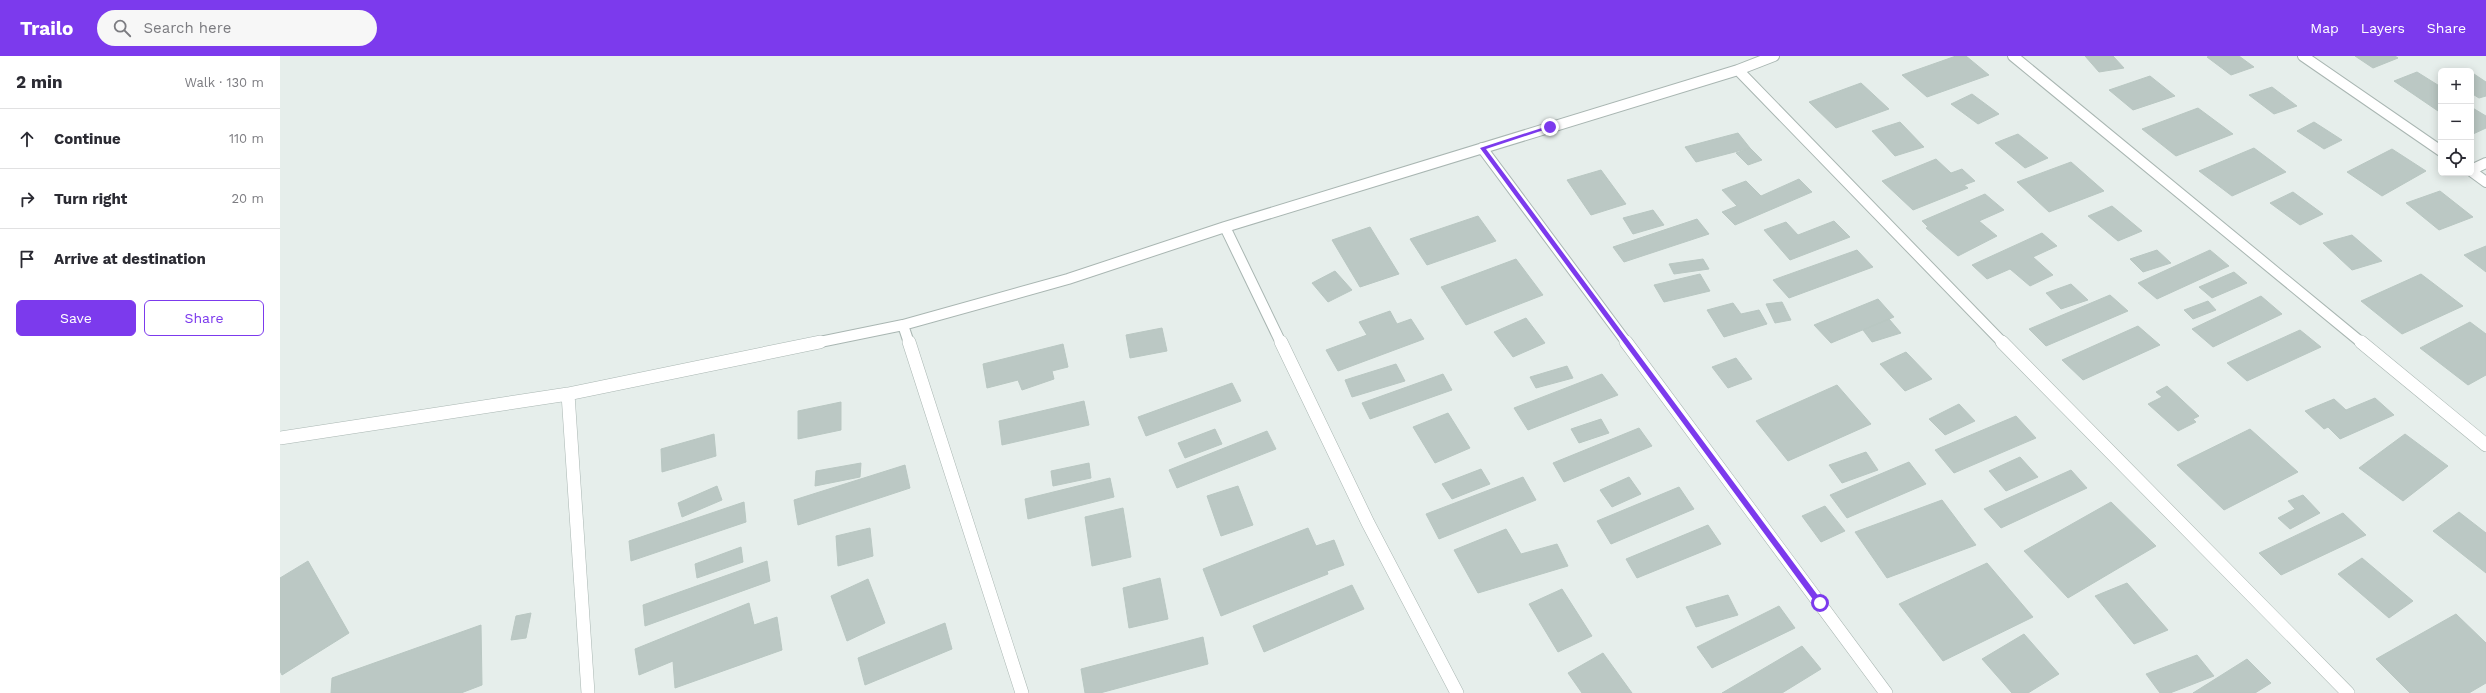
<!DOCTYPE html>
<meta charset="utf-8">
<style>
:root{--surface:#fff;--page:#f7f7f7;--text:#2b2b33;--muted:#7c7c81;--line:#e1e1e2;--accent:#7c3aed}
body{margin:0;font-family:"Work Sans",sans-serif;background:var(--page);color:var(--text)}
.controls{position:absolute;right:12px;top:12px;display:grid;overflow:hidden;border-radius:6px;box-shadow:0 2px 10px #0003}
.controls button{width:36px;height:36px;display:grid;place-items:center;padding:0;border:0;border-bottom:1px solid var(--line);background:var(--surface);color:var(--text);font:20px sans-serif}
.stop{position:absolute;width:12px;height:12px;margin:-9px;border:3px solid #7c3aed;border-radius:50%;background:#fff}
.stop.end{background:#7c3aed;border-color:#fff;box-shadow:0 1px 4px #0008}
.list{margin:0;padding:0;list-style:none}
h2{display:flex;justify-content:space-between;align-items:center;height:52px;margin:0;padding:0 16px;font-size:17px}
h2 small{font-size:13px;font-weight:400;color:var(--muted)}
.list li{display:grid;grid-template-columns:26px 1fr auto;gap:12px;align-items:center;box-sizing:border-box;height:60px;padding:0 16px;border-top:1px solid var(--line)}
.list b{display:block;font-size:15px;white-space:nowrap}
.list em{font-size:13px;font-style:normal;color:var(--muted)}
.actions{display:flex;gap:8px;padding:12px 16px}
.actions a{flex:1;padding:9px 0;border:1px solid var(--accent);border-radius:6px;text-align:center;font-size:14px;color:var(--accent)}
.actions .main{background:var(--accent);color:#fff}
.icon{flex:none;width:22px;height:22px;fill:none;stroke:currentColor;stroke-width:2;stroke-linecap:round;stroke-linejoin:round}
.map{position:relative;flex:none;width:2206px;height:637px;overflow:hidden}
header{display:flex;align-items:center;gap:24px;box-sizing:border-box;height:56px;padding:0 20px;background:var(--accent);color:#fff}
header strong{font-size:19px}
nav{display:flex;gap:22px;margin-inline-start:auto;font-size:14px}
.search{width:280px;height:36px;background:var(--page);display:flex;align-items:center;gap:10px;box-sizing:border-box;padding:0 14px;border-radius:22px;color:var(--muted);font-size:15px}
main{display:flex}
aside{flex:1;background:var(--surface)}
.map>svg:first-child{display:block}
.building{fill:#bbc8c4;stroke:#b9c7c2}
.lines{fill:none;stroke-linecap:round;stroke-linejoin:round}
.street-far1-casing{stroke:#a9b6b2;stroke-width:12}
.street-casing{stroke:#a9b6b2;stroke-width:14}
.street-far1{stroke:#fff;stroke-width:10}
.street{stroke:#fff;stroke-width:13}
.route{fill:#7c3aed}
</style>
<header>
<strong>Trailo</strong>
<div class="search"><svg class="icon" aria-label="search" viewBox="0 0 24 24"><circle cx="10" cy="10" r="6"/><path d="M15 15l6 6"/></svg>Search here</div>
<nav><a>Map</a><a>Layers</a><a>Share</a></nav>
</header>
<main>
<aside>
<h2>2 min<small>Walk · 130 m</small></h2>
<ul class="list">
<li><svg class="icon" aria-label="ahead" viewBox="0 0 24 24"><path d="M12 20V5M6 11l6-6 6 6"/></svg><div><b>Continue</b></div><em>110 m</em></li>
<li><svg class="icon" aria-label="right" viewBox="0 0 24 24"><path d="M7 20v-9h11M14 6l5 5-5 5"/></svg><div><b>Turn right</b></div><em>20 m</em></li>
<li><svg class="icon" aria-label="arrive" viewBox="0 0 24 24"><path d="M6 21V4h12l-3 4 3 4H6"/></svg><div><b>Arrive at destination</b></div></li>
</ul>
<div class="actions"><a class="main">Save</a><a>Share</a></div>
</aside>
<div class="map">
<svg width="2206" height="637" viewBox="0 0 2206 637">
<rect width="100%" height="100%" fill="#e6eeeb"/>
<path class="building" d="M 1676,0 L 1686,0 L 1709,19 L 1647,41 L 1622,19 Z
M 1805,0 L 1833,0 L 1844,12 L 1819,16 Z
M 1930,0 L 1959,0 L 1974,11 L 1951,19 L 1927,1 Z
M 2075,0 L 2115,0 L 2118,2 L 2093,12 Z
M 2137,16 L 2161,31 L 2161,57 L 2114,25 Z
M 2194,18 L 2206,26 L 2206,40 L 2199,42 L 2191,37 L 2191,19 Z
M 1870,20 L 1895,40 L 1853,54 L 1829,34 Z
M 1581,27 L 1609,53 L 1556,72 L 1529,46 Z
M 1992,31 L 2017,50 L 1994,58 L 1969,39 Z
M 1692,38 L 1719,58 L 1698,68 L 1671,48 Z
M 2191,51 L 2206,60 L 2206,72 L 2193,78 L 2191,77 Z
M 1918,52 L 1953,78 L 1896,100 L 1862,73 Z
M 1620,66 L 1644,91 L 1615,100 L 1592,75 Z
M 2034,66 L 2062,84 L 2044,93 L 2017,75 Z
M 1458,77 L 1470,92 L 1416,106 L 1405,91 Z
M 1738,78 L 1768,102 L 1745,112 L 1715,87 Z
M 1470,92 L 1482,104 L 1468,109 L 1456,97 Z
M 1974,92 L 2006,116 L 1952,140 L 1919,115 Z
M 2112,93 L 2146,115 L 2102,140 L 2067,116 Z
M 1656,103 L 1671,117 L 1682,113 L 1695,125 L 1684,129 L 1688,132 L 1633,154 L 1602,125 Z
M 1791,106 L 1824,135 L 1769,156 L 1737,126 Z
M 1321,114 L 1346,148 L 1311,159 L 1287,124 Z
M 1519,123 L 1532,136 L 1455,169 L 1442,156 L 1457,150 L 1442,134 L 1466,125 L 1481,140 Z
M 2160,135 L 2193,161 L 2159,174 L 2126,147 Z
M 2013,136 L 2043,158 L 2020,169 L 1990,147 Z
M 1705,138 L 1724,154 L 1699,165 L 1717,180 L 1678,200 L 1646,172 L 1648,171 L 1642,165 Z
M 1832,150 L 1862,175 L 1838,185 L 1808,160 Z
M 1373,154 L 1384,169 L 1353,178 L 1343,162 Z
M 1198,160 L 1216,185 L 1147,209 L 1130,183 Z
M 1417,163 L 1429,178 L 1344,206 L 1333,191 Z
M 1554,165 L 1570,181 L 1510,204 L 1484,174 L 1506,166 L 1518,179 Z
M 1090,171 L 1119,218 L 1080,231 L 1052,184 Z
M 1762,177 L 1777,190 L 1753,201 L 1773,219 L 1750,230 L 1730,213 L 1707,223 L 1692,209 Z
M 2072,179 L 2102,205 L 2072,214 L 2043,187 Z
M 2206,190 L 2206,216 L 2184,199 Z
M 1577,194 L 1593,211 L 1509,242 L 1493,224 Z
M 1877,194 L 1891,207 L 1863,216 L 1850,203 Z
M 1930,194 L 1949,210 L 1877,243 L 1858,227 Z
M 1236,203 L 1263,239 L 1186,269 L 1161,231 Z
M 1423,203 L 1429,213 L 1394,218 L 1389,208 Z
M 1055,215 L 1072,234 L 1048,246 L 1032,227 Z
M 1954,216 L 1967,227 L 1932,242 L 1919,231 Z
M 1420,218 L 1430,235 L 1384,246 L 1374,229 Z
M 2141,218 L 2183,250 L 2122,278 L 2081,245 Z
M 1791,228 L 1808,244 L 1781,253 L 1766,237 Z
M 1830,239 L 1848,255 L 1766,290 L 1749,273 Z
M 1981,240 L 2002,258 L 1933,291 L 1912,273 Z
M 1598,243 L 1614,261 L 1551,287 L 1534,269 Z
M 1928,245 L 1936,254 L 1913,263 L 1904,254 Z
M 1502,246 L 1511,264 L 1495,267 L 1486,248 Z
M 1453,247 L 1461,258 L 1479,254 L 1487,268 L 1444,281 L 1427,254 Z
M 1110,255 L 1117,268 L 1131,263 L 1144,283 L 1058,315 L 1046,294 L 1087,279 L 1079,266 Z
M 1246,262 L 1265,287 L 1233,301 L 1214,276 Z
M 1609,263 L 1621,277 L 1592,286 L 1583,274 Z
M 2190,266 L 2206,278 L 2206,319 L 2188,329 L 2140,292 Z
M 1858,270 L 1880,289 L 1803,324 L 1782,304 Z
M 882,272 L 887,295 L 850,302 L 846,279 Z
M 2020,274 L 2041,291 L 1967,325 L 1947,307 Z
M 783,288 L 788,311 L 772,315 L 774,323 L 742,334 L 738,324 L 707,332 L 703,308 Z
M 1626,296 L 1652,323 L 1625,335 L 1600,308 Z
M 1456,302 L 1472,323 L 1448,332 L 1432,311 Z
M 1116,308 L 1125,325 L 1072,341 L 1065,324 Z
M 1287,310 L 1293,322 L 1256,332 L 1250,321 Z
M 1163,318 L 1172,334 L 1090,363 L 1082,347 Z
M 1322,318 L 1338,339 L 1248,374 L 1234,352 Z
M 952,327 L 961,345 L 866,380 L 858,361 Z
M 1557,329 L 1591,368 L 1508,405 L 1476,365 Z
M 1887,330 L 1919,360 L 1913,363 L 1916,366 L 1898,375 L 1868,348 L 1882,341 L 1876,336 Z
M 2095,342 L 2114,359 L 2060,383 L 2048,371 L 2044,373 L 2025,355 L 2054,343 L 2066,354 Z
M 804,345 L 809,369 L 722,389 L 719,365 Z
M 561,346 L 561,374 L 518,383 L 518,355 Z
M 1679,348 L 1695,365 L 1665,379 L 1649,363 Z
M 1168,357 L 1190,392 L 1155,407 L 1133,371 Z
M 1736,360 L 1756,382 L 1674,417 L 1655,394 Z
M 1321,363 L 1329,377 L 1299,387 L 1291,373 Z
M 1359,372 L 1372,390 L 1284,426 L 1273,407 Z
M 935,373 L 942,388 L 905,402 L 898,387 Z
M 1970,373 L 2018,416 L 1944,454 L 1897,409 Z
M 987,375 L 996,393 L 897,432 L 889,414 Z
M 434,378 L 436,400 L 382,416 L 381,393 Z
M 2125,378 L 2168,410 L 2123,445 L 2079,412 Z
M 1586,396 L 1598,414 L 1562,427 L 1549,409 Z
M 1740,401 L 1758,421 L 1726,435 L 1709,415 Z
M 1629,406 L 1646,428 L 1567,462 L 1550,439 Z
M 581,407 L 580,421 L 535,430 L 536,415 Z
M 809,407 L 811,422 L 773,430 L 771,415 Z
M 625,409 L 630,432 L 518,469 L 514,444 Z
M 1201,413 L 1210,428 L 1172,443 L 1162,428 Z
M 1791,414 L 1807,432 L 1721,472 L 1704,453 Z
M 1243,421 L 1256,444 L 1159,483 L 1146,458 Z
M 1349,421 L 1361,438 L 1332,451 L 1320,434 Z
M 830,422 L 834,441 L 748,463 L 745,443 Z
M 437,430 L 442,444 L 402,461 L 398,447 Z
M 958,430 L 973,469 L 941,480 L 927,440 Z
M 1399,431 L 1414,453 L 1331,488 L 1317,465 Z
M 2023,439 L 2040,457 L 2010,473 L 1998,462 L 2015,453 L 2008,445 Z
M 1662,444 L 1696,489 L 1607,522 L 1575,476 Z
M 464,446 L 466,466 L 351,505 L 349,485 Z
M 1831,446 L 1876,490 L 1788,542 L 1744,495 Z
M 1545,450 L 1565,475 L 1541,486 L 1522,460 Z
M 843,452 L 851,501 L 812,510 L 805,461 Z
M 2179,456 L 2206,477 L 2206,517 L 2153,475 Z
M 2063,457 L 2086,479 L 2001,519 L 1979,497 Z
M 1428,469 L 1441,488 L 1357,522 L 1346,503 Z
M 590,472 L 593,500 L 558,510 L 556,480 Z
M 1028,472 L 1036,490 L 1054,484 L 1064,509 L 1047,515 L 1048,518 L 941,560 L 923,513 Z
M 1226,473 L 1241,498 L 1277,488 L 1288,510 L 1198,537 L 1174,494 Z
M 461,491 L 463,506 L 417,522 L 415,508 Z
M 2082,502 L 2133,545 L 2109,562 L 2058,518 Z
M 28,505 L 69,577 L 2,619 L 0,615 L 0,522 Z
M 487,505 L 490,525 L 365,570 L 363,549 Z
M 1707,507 L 1753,561 L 1663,605 L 1619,548 Z
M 880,522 L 888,563 L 849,572 L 843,532 Z
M 588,523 L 605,567 L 567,585 L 551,540 Z
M 1847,527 L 1888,574 L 1854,588 L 1815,540 Z
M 1072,529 L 1084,553 L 984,596 L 973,570 Z
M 1282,533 L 1312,580 L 1278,596 L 1249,548 Z
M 1448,539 L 1458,559 L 1416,571 L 1406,551 Z
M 469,547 L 474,569 L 497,561 L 502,594 L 395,632 L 393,605 L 359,619 L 355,593 Z
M 1499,550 L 1515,572 L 1432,612 L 1417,591 Z
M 251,557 L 246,582 L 231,584 L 236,560 Z
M 2176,558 L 2206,587 L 2206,627 L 2189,637 L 2130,637 L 2096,603 Z
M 665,567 L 672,593 L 585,629 L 578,602 Z
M 201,569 L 202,629 L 181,637 L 51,637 L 52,622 Z
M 1744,578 L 1779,618 L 1748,637 L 1732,637 L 1702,603 Z
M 923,581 L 928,608 L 820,637 L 805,637 L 801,613 Z
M 1522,590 L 1541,613 L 1502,637 L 1442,637 Z
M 1323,597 L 1352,637 L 1302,637 L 1288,617 Z
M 1917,599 L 1934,620 L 1890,637 L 1880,637 L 1866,618 Z
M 1967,603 L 1991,627 L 1975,637 L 1913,637 Z"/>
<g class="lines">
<g class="street-far1-casing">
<path id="street-far1" d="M 1733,0 L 2082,287
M 2023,0 L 2161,95
M 1458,14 L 1723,287
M 1202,92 L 1347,287
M 2191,114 L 2206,107
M 2191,115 L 2206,126
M 945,171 L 1001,287
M 623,269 L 629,287
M 535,287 L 623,269 L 788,223 L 945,171 L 1458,14 L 1494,0"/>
</g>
<g class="street-casing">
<path id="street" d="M 629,286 L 742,637
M 1001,286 L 1088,467 L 1177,637
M 1346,286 L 1606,637
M 1722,286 L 2068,637
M 2081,286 L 2206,389
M 288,338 L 308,637
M 0,382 L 288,338 L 540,286"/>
</g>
<use href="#street-far1" class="street-far1"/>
<use href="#street" class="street"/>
</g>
<path class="route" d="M 1268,70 L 1273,71 L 1206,93 L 1542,545 L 1542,549 L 1537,549 L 1200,92 Z"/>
</svg>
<div class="controls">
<button>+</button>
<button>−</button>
<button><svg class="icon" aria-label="locate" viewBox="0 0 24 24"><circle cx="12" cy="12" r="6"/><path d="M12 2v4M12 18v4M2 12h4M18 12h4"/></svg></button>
</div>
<div class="stop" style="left:1540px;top:547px"></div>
<div class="stop end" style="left:1270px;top:71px"></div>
</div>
</main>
